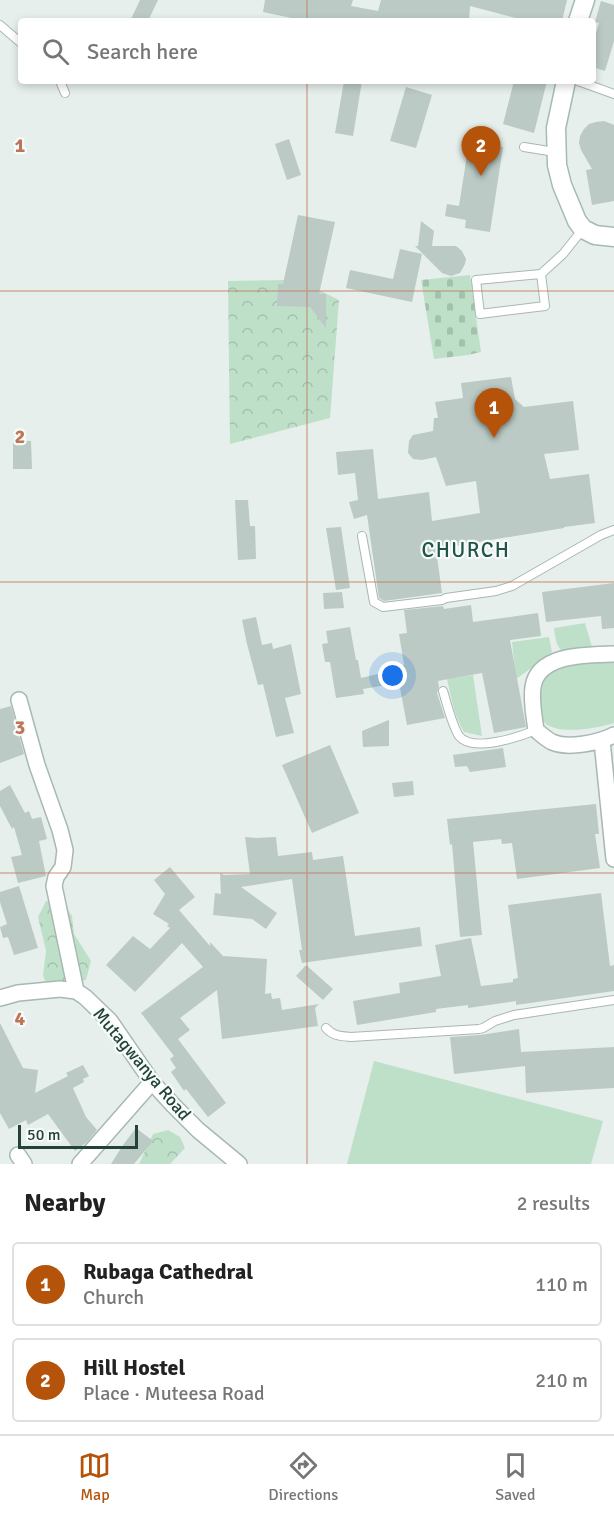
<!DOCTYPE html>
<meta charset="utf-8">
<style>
:root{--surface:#fff;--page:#f6f6f6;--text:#222;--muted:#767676;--line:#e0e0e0;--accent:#b45309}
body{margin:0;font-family:Signika,sans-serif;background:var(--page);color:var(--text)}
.scale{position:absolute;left:18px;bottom:15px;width:120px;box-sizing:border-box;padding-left:6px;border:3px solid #24423a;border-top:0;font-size:16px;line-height:21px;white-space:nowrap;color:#24423a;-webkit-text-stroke:4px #f7fbf9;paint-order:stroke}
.you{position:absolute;left:393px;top:676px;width:21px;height:21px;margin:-15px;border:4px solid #fff;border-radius:50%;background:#1a73e8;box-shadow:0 0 0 9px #1a73e833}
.badge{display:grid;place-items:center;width:39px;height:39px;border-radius:50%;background:var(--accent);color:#fff;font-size:20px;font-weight:700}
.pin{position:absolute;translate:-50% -50px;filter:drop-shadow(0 2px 3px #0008)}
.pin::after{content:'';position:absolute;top:32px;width:21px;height:18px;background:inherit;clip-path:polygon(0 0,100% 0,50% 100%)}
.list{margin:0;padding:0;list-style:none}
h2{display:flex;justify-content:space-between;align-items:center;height:78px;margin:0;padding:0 24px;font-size:26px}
h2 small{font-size:20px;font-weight:400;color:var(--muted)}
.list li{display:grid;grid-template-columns:39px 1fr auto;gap:18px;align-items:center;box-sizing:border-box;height:84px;margin:0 12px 12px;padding:0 12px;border:2px solid var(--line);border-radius:6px}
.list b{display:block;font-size:22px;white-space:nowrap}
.list p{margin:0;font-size:20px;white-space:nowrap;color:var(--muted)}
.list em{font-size:20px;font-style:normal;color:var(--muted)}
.icon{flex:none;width:33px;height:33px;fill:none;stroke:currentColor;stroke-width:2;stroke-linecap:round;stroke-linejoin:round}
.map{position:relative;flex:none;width:614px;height:1164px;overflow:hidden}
.search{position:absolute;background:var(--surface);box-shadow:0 3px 9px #0003;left:18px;right:18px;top:18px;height:66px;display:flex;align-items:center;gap:15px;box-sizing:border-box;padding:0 21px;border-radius:6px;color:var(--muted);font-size:22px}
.sheet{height:270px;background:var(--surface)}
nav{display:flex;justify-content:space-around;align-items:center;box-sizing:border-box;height:84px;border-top:2px solid var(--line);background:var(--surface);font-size:16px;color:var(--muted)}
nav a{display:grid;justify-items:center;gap:3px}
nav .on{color:var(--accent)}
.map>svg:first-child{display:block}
.green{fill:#bfe0c8}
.forest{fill:url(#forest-crowns)}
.cemetery{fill:url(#cemetery-stones)}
.building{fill:#bbcac4}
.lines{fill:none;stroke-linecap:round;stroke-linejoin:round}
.lane-casing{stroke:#a8b8b2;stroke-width:10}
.street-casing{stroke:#a8b8b2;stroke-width:18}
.secondary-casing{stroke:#a4bbb3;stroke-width:21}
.lane{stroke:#fff;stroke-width:8}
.street{stroke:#fff;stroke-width:15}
.secondary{stroke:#fff;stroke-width:18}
.grid{fill:none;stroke:#c07456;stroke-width:1.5;stroke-opacity:0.55}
.labels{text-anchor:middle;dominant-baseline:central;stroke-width:4.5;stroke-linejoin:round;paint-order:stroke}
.street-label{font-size:18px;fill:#24423a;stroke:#f7fbf9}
.quarter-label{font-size:21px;letter-spacing:1.5px;fill:#1f5548;stroke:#f7fbf9}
.grid-label{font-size:20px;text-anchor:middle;font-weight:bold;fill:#c07456;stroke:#f7fbf9;stroke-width:4.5;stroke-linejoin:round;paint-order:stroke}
</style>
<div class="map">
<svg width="614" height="1164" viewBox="0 0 614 1164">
<defs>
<pattern id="forest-crowns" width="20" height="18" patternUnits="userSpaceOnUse" patternTransform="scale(1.5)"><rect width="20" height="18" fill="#bfe0c8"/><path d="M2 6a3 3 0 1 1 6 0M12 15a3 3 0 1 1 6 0" fill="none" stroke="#a4c1ad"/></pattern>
<pattern id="cemetery-stones" width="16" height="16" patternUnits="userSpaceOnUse" patternTransform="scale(1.5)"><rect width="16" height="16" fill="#bfe0c8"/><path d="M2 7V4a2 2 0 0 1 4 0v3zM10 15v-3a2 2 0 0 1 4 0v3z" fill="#a4c1ad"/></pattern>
</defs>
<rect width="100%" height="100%" fill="#e6efeb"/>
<path class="green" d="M 585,623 L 593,650 C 568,653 557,660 554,628 Z
M 549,637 L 552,652 L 544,659 L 516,679 L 512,642 Z
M 614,659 L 614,723 C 599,728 556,736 544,722 C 537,715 539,690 539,680 L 564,664 Z
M 473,675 L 482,736 L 464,732 C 454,716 451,697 447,679 Z
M 374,1061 L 603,1121 L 591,1164 L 347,1164 Z"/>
<path class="forest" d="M 286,280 L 305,283 L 339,300 L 330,418 L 230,444 L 228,281 Z
M 46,901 L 62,902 L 72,916 L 74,934 L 91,961 L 86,980 L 60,985 L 45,981 L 43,975 L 46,951 L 38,917 Z
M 168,1130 L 180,1137 L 185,1148 L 170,1164 L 139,1164 L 153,1134 Z"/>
<path class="cemetery" d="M 470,275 L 481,352 L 468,355 L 434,359 L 421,280 Z"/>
<path class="building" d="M 140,0 L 158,0 L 148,21 L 130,21 Z
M 265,0 L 353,0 L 351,6 L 378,11 L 381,0 L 567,0 L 562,21 L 527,21 L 470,6 L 469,21 L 296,21 L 296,19 L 263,12 Z
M 601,1 L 614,5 L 614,41 L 605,71 L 593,67 L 593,43 L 599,23 L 595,22 Z
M 344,81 L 362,81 L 353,136 L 335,133 Z
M 514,81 L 547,81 L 534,133 L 503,124 Z
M 406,87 L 432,95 L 416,148 L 390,141 Z
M 604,121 L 614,125 L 614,201 L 592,205 L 586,170 L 592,169 L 581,150 L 579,143 L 580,136 L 584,129 L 589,124 L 596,122 Z
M 289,139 L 301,175 L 287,180 L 275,144 Z
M 469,142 L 503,147 L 490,232 L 465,228 L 466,220 L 445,216 L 447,204 L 459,206 Z
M 298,215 L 335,222 L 319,294 L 326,294 L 326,328 L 310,307 L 277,306 L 278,284 L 283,284 Z
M 421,221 L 434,231 L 432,246 L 456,246 L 462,251 L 466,259 L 465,264 L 460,273 L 451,276 L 442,273 L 415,246 L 418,246 Z
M 400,249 L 422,254 L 412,302 L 346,288 L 350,270 L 393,279 Z
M 511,377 L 515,399 L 524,407 L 573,401 L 579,450 L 544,454 L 550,479 L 589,474 L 595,523 L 564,527 L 564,528 L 436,549 L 442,593 L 384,601 L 379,598 L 367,515 L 354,519 L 349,502 L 358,500 L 355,473 L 338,475 L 336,452 L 373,449 L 378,499 L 429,492 L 432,521 L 480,513 L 476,481 L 446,486 L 436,457 L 422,460 L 413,459 L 408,453 L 409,441 L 413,435 L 433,431 L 434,418 L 438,418 L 435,402 L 463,398 L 461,383 Z
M 13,440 L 31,441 L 32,469 L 13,469 Z
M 235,500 L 248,500 L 250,526 L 255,526 L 256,559 L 238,560 Z
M 341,527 L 350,588 L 336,590 L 326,528 Z
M 614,583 L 614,628 L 602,629 L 601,616 L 546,622 L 542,592 Z
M 342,592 L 344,608 L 324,609 L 323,593 Z
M 471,605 L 473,622 L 538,613 L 541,636 L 510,640 L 526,727 L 494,733 L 482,673 L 438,681 L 439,687 L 437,693 L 445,718 L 407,725 L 400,688 L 399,688 L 398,683 L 363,689 L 364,694 L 336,698 L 330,662 L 325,662 L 322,644 L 328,643 L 326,631 L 350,627 L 356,660 L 358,660 L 361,678 L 395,670 L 395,667 L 404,665 L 399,634 L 407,633 L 404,610 L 443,606 L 444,609 Z
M 256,617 L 262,645 L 272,643 L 273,649 L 291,644 L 301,694 L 285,698 L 294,733 L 276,737 L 263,684 L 258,685 L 247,644 L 242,620 Z
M 11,706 L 24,754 L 0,763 L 0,709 Z
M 389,720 L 389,746 L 363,747 L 362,731 Z
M 330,745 L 359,813 L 312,833 L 282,765 Z
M 503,748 L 506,767 L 470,772 L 467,766 L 455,767 L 453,755 Z
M 413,781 L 414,795 L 394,797 L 392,783 Z
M 10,785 L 25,813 L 29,811 L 32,819 L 41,817 L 47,839 L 39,841 L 46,876 L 18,883 L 11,857 L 22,855 L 14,827 L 12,829 L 0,806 L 0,791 Z
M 596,804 L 599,834 L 595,834 L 600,868 L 517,879 L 512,843 L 502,844 L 501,839 L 473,842 L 482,935 L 460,937 L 452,844 L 450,845 L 447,819 Z
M 245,837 L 256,838 L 276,837 L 278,856 L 312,852 L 313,860 L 343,856 L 355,936 L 420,927 L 422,946 L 302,963 L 299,950 L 302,950 L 292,879 L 241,887 L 277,913 L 266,929 L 252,919 L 213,915 L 215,893 L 221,894 L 220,873 L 224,875 L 250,874 Z
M 170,867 L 195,897 L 179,910 L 210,946 L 210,942 L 223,956 L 267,959 L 265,994 L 271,993 L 272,999 L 280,998 L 282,1010 L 319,1004 L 315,1008 L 318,1026 L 222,1039 L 217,990 L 180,1018 L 190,1030 L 178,1039 L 226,1103 L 208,1117 L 186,1089 L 184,1091 L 171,1072 L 176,1068 L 170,1059 L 174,1056 L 141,1013 L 203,967 L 182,943 L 135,992 L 106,965 L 133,936 L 150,949 L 170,928 L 167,926 L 169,924 L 153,914 L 165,894 L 154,880 Z
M 19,886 L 38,948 L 14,955 L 8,937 L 3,938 L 0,927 L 7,924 L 0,902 L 0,892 Z
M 601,893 L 610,966 L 614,965 L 614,991 L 516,1005 L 516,1001 L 468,1008 L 468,1005 L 436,1009 L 436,1012 L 357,1025 L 353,1001 L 400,993 L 399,983 L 441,976 L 435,945 L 471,938 L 481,986 L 513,982 L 513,979 L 518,978 L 508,905 Z
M 306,965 L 333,989 L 323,1000 L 296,976 Z
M 0,1023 L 23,1068 L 38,1070 L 35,1093 L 68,1076 L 66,1073 L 83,1065 L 89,1076 L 83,1079 L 84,1082 L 73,1088 L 86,1117 L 97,1130 L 87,1142 L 75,1151 L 48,1114 L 28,1125 L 26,1120 L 9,1129 L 0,1113 Z
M 519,1029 L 521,1052 L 614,1047 L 614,1088 L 526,1093 L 525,1066 L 454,1074 L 450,1037 L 480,1035 Z
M 136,1128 L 153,1141 L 134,1164 L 111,1164 L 123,1145 Z"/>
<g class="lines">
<g class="lane-casing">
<path id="lane" d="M 0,25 L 21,43
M 60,81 L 65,93
M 578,81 L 614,94
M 524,147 L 555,152
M 541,274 L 545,306 L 480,314 L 476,280 L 541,274 L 563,254 L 583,229
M 362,536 L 374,602 L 383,607 L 442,600 L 446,598 L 496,591 L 512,586 L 601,535 L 614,530
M 443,691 C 447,704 452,725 459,736 C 472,753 519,737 536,730
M 326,1028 C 333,1036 340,1036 351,1037 L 479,1029 L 483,1028 L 495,1021 L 514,1015 L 614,1000"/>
</g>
<g class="street-casing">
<path id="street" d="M 614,654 C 588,655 538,653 533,687 C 531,701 534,716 536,730 C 541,734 546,739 552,742 C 568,749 598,743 614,735
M 19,700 L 37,765 L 60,830 L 65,850 L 63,867 L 56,877 L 54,886 L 76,991
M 602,741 L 614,859
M 0,998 L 18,993 L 60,989 L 76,991 L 85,997 L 110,1021 L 152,1082 L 173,1105 L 198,1130 L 239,1164
M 18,1155 L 24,1164
M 80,1164 L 152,1082"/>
</g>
<g class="secondary-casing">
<path id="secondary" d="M 578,21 L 585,0
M 566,81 L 556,128 L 557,165 L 562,185 L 577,221 L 583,229 L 595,235 L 614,237"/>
</g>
<use href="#lane" class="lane"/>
<use href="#street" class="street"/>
<use href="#secondary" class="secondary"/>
</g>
<path class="grid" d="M 307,0 L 307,21M 307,81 L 307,1164M 0,291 L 614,291M 0,582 L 614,582M 0,873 L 614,873"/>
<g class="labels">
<g class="street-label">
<text transform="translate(142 1064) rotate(50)">Mutagwanya Road</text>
</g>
<g class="quarter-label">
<text x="466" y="550">CHURCH</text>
</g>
</g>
<g class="grid-label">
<text x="20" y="152">1</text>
<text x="20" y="443">2</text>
<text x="20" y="734">3</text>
<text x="20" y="1025">4</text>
</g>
</svg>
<div class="scale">50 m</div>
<div class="you"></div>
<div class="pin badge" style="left:494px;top:438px">1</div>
<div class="pin badge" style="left:481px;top:176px">2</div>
<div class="search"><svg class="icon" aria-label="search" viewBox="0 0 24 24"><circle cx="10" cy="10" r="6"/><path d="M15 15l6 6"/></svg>Search here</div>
</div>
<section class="sheet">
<h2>Nearby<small>2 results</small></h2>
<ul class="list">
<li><span class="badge">1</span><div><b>Rubaga Cathedral</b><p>Church</p></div><em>110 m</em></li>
<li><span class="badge">2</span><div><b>Hill Hostel</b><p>Place · Muteesa Road</p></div><em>210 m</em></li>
</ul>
</section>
<nav>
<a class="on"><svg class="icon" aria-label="map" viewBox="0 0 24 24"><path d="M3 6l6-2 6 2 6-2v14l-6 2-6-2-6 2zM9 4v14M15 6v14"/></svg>Map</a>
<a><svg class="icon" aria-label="directions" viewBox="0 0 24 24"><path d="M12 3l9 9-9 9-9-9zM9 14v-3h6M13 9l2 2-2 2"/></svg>Directions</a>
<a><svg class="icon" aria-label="saved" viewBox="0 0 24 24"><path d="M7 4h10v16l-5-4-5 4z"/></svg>Saved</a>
</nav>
